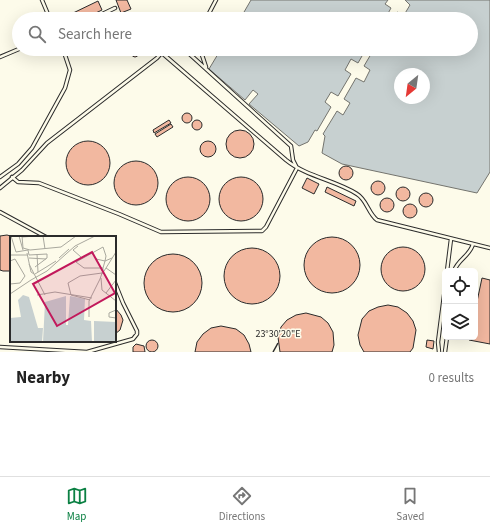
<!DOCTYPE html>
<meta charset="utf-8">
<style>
:root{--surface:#fff;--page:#f6f6f6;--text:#222;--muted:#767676;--line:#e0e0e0;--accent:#0b8043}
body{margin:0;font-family:"Source Sans 3",sans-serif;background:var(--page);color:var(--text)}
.controls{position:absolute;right:12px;bottom:12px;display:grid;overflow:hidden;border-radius:6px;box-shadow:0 4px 16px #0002}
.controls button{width:36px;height:36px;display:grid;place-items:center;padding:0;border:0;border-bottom:1px solid var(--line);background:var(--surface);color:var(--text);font:20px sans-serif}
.compass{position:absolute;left:394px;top:68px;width:36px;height:36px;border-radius:50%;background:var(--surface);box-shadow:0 4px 16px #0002;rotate:209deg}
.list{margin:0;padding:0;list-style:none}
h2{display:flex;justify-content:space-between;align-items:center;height:52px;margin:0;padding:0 16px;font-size:17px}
h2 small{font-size:13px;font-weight:400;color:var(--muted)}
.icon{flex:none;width:22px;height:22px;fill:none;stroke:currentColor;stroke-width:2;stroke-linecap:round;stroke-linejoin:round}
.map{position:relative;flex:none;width:490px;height:352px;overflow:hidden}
.search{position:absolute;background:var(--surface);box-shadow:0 4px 16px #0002;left:12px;right:12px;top:12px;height:44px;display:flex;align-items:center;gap:10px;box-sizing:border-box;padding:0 14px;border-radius:22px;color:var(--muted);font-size:15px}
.sheet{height:124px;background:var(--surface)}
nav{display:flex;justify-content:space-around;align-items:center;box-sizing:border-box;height:56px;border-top:1px solid var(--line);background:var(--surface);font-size:11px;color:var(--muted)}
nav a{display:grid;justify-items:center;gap:2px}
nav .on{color:var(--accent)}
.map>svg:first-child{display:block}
.water{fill:#c7d0d0;stroke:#74746e;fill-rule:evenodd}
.building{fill:#f2b8a0;stroke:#2b2b2b}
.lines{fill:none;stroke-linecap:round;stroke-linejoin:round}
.lane-casing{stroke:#2b2b2b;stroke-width:4.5}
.lane{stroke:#fdfbea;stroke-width:2.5}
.ticks{fill:none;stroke:#2b2b2b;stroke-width:1.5}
.inset-road{fill:none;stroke:#a9a89e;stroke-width:1}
.view{fill:#c2185b;fill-opacity:0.15;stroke:#c2185b;stroke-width:2}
.inset-edge{fill:none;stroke:#2b2b2b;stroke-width:2}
.ticks-label{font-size:10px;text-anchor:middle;fill:#2b2b2b;stroke:#fdfbea;stroke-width:3;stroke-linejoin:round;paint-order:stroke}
</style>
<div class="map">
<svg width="490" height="352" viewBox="0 0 490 352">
<rect width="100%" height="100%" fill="#fdfbea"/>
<path class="water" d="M 251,0 L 388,0 L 385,4 L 391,8 L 385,19 L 240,19 Z
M 405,0 L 490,0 L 490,172 L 477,193 L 342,164 L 322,153 L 325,136 L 323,134 L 337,111 L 343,115 L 350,103 L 344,99 L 356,78 L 364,82 L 370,70 L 364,66 L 374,49 L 471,49 L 471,19 L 393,19 L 397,12 L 404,15 L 410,5 ZM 400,74 L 424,74 L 424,98 L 400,98 Z
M 221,49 L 366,49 L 358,63 L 351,59 L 345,70 L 351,74 L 338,96 L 331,92 L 325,102 L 331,107 L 317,131 L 315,130 L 308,142 L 299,146 L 249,104 L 258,94 L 253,90 L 245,100 L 209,69 Z"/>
<path class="building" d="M 116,0 L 127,0 L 131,9 L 121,13 Z
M 98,1 L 102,10 L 83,19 L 74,19 L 71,14 Z
M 139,49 L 148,49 L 147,53 L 143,53 Z
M132 54a3 3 0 1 1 6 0a3 3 0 1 1-6 0Z
M182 118a5 5 0 1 1 10 0a5 5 0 1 1-10 0Z
M 169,120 L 171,123 L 154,133 L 153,130 Z
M192 125a5 5 0 1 1 10 0a5 5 0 1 1-10 0Z
M 171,124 L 173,127 L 157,137 L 155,134 Z
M226 144a14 14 0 1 1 28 0a14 14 0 1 1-28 0Z
M200 149a8 8 0 1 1 16 0a8 8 0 1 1-16 0Z
M66 163a22 22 0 1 1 44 0a22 22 0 1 1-44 0Z
M114 183a22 22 0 1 1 44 0a22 22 0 1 1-44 0Z
M339 173a7 7 0 1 1 14 0a7 7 0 1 1-14 0Z
M166 199a22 22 0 1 1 44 0a22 22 0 1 1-44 0Z
M219 199a22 22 0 1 1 44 0a22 22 0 1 1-44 0Z
M 307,178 L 319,184 L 314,194 L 302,188 Z
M371 188a7 7 0 1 1 14 0a7 7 0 1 1-14 0Z
M396 194a7 7 0 1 1 14 0a7 7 0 1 1-14 0Z
M 327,187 L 356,201 L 354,206 L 325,192 Z
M419 200a7 7 0 1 1 14 0a7 7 0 1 1-14 0Z
M380 205a7 7 0 1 1 14 0a7 7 0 1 1-14 0Z
M403 211a7 7 0 1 1 14 0a7 7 0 1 1-14 0Z
M 7,235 L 14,237 L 11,237 L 11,271 L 3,271 L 0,270 L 0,236 Z
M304 265a28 28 0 1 1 56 0a28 28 0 1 1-56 0Z
M381 269a22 22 0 1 1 44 0a22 22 0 1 1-44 0Z
M224 276a28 28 0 1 1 56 0a28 28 0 1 1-56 0Z
M144 283a29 29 0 1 1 58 0a29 29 0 1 1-58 0Z
M 482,278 L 490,280 L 490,344 L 469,340 L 470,337 L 475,337 L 475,311 Z
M 388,305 L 398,307 L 407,313 L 413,321 L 416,330 L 413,348 L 410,352 L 364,352 L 360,345 L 358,335 L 362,319 L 369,311 L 378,307 Z
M 115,308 L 121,315 L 123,320 L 120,330 L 115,334 Z
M 306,313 L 321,317 L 328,323 L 333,332 L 334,345 L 332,352 L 280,352 L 278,337 L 281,327 L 287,320 L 296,315 Z
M 221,326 L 236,329 L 244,335 L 249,344 L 251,352 L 195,352 L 197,342 L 203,334 L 211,328 Z
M146 346a6 6 0 1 1 12 0a6 6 0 1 1-12 0Z
M 427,340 L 434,341 L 433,349 L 426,347 Z
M 136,344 L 144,346 L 145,352 L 133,352 L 133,347 Z"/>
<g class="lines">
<g class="lane-casing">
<path id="lane" d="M 42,0 L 50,19
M 92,19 L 115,8
M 206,19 L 216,0
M 200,49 L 206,67
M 162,53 L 286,160 C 307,177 335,180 357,194 C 367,200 368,213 377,220 L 490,248
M 0,57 L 19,49
M 0,177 L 18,164 L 32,148 L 65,88 L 70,70 L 63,49
M 12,177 L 18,182 L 39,183 L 119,214 L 161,232 L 262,231 L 266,227 L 297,168 L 293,160 L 291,146 L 184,49
M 0,188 L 22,170 L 47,143 L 157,58 L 165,49
M 0,212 L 46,237
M 447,271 L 451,239
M 454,271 C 458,259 470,256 473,244
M 0,347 L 87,352 L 133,339 L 137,334 L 137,331 L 123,303 L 115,283
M 439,352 L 438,342 L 445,288
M 445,352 L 447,337"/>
</g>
<use href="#lane" class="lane"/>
</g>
<path class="ticks" d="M 273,352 L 278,343"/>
<g transform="translate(10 236)">
<rect width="106" height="106" fill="#fdfbea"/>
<path d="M 13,59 L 19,61 L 28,92 L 33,92 L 32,106 L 0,106 L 0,82 L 11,81 L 8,64 ZM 56,60 L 56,89 L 58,89 L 60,60 L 75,63 L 74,84 L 81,85 L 82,106 L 33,106 L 35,66 ZM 84,85 L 106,86 L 106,106 L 84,106 Z" fill="#c7d0d0"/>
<path class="inset-road" d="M 1,0 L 6,16 L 18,14 L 19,19 L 37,18 L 37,22 L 25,31M 9,0 L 13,14M 12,0 L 13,12 L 20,14 L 51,11 L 66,0M 33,0 L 35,13M 12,1 L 26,0M 68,10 L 63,14 L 71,21M 82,16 L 86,23 L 95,25 L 102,22M 17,17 L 21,36 L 24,38M 27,18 L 28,36M 0,19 L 17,19M 19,22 L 36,23M 49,22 L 59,13M 0,25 L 5,23 L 15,40 L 10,47 L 0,48M 19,28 L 35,59M 96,32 L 106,16M 25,38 L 46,25M 92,38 L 96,32 L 106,39M 91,42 L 92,54 L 106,65M 21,44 L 37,35 L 65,10 L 85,0M 96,57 L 106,44M 0,58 L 21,44M 27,59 L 45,56 L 82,62M 80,64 L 61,59 L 58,47 L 70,40 L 92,37M 106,74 L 99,77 L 99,81 L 106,82M 79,81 L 79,65 L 90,43 L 93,34 L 93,32 L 95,25 L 96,20 L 93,11 L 66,26 L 74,32 L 93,32"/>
<path class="view" d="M 82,16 L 105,57 L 47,90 L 23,48 Z"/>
<rect width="106" height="106" class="inset-edge"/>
</g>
<g class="ticks-label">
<text x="278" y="337">23°30'20"E</text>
</g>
</svg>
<div class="controls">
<button><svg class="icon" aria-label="locate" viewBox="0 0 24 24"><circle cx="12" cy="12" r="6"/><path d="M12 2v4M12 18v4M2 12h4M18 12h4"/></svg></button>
<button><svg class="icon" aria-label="layers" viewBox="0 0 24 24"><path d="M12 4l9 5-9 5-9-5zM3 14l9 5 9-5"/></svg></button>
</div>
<svg class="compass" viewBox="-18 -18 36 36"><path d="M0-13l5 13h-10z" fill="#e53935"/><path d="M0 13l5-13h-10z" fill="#767676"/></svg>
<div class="search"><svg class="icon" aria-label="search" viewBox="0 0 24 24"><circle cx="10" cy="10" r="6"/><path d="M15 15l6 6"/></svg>Search here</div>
</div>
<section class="sheet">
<h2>Nearby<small>0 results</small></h2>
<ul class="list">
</ul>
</section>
<nav>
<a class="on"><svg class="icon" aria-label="map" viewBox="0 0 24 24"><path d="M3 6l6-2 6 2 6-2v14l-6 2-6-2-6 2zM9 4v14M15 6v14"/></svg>Map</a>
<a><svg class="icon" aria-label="directions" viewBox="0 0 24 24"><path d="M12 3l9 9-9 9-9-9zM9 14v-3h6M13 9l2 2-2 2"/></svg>Directions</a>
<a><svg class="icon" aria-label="saved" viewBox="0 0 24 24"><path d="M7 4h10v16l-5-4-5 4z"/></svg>Saved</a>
</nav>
